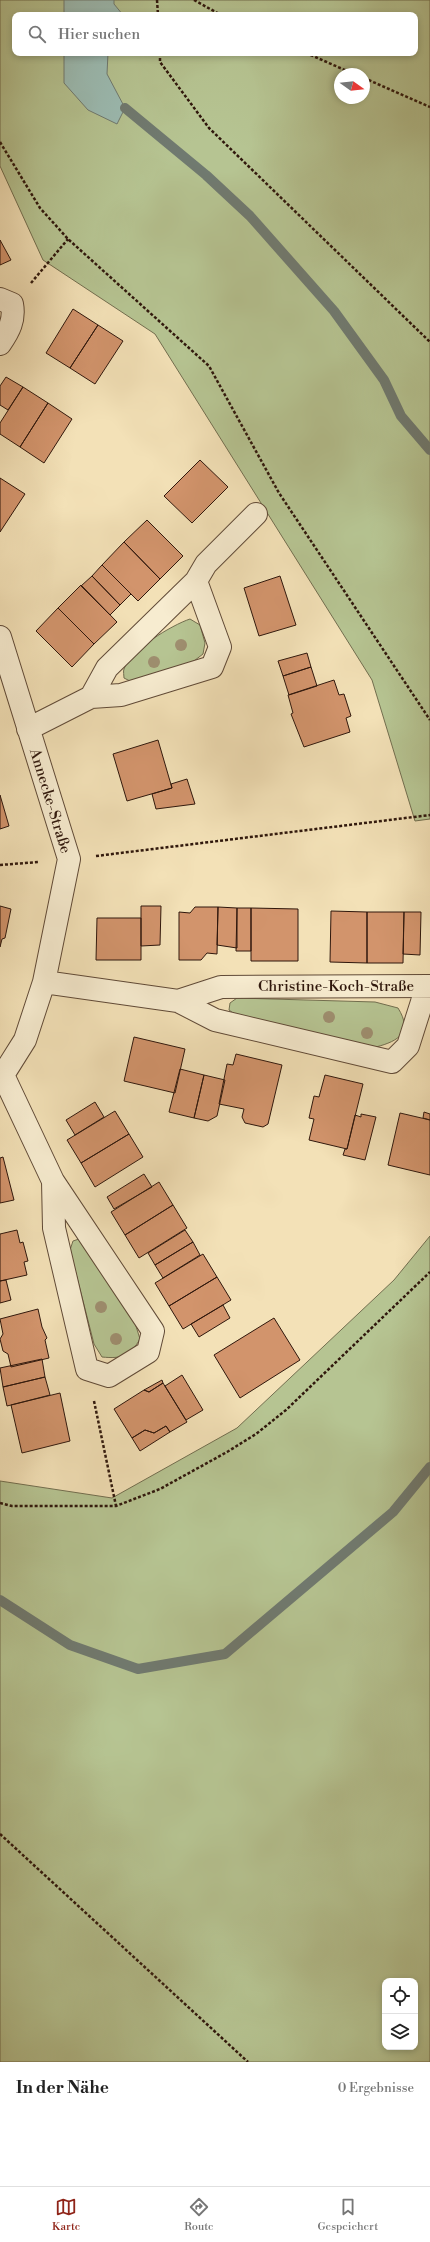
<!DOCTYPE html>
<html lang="de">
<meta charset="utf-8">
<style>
:root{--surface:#fff;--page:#f6f6f6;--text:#222;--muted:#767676;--line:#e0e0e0;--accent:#8f2418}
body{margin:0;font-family:"Libre Bodoni",serif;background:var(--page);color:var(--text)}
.controls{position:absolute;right:12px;bottom:12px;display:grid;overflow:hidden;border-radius:8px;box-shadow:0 2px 6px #0003}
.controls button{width:36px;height:36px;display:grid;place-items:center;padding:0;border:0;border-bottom:1px solid var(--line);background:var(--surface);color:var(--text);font:20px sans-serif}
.compass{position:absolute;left:334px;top:68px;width:36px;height:36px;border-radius:50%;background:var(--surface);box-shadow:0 2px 6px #0003;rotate:105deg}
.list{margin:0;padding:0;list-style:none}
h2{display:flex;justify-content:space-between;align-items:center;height:52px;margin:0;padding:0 16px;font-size:17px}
h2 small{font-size:13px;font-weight:400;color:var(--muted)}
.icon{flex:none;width:22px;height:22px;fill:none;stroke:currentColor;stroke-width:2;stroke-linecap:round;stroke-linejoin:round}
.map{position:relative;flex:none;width:430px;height:2062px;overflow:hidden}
.search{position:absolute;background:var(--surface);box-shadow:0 2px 6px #0003;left:12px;right:12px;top:12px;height:44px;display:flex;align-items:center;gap:10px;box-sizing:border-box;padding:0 14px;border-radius:8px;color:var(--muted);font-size:15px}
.sheet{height:124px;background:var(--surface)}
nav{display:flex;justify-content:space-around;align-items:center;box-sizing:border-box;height:56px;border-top:1px solid var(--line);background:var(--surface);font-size:11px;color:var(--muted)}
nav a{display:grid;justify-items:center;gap:2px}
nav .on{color:var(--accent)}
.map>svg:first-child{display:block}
.green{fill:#b6c492;stroke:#726e4f;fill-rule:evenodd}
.water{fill:#9cbcb3;stroke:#707a70}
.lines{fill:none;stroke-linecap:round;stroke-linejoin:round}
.stream{stroke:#707a70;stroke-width:10}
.building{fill:#d2946c;stroke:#2f170c}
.minor-casing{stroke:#604a37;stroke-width:24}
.path{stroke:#2f170c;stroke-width:2.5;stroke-dasharray:3 2;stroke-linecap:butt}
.minor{stroke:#f7ecd0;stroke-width:22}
.tree{fill:#9e8e6f}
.labels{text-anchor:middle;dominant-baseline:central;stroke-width:3;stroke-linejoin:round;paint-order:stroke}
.street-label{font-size:15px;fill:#2f170c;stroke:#f7ecd0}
</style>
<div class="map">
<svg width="430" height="2062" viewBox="0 0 430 2062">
<rect width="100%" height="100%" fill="#f3e1b7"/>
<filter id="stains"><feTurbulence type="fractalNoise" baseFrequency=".005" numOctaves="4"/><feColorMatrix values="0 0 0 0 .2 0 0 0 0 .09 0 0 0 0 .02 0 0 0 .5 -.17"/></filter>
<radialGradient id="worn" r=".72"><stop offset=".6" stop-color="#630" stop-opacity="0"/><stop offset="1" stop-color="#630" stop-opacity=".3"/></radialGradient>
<path class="green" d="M 0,0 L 430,0 L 430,819 L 415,821 L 372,680 L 155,334 L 43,260 L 0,166 ZM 15,15 L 415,15 L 415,53 L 15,53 ZM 340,74 L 364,74 L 364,98 L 340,98 Z
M 190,619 L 200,625 L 205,643 L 203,654 L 190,664 L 132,682 L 124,678 C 124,676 123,671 124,669 C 130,650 172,625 190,619 Z
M 237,998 L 375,1002 L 398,1008 C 413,1032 399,1041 376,1047 L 236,1015 L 229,1010 L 230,1003 Z
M 430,1236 L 430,2062 L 0,2062 L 0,1481 L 112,1498 L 237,1428 L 394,1280 ZM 385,1981 L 415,1981 L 415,2047 L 385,2047 Z
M 79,1239 L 135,1323 L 140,1339 C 130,1356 122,1359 102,1357 L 94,1344 L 70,1250 L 73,1241 Z"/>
<path class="water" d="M 64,0 L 114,0 L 114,4 L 123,15 L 64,15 Z
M 64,53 L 108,53 L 107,74 L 125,108 L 117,124 L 88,110 L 64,83 Z"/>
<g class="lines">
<path class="stream" d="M 125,108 L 206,175 L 250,216 L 334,311 L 384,380 L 401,416 L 430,450
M 0,1600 L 70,1645 L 138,1669 L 225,1654 L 393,1512 L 430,1467"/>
</g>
<path class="building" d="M 0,240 L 11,260 L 0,265 Z
M 73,309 L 98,325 L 70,368 L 46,353 Z
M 98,325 L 123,341 L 95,384 L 70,368 Z
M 6,377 L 23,387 L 8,410 L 0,405 L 0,386 Z
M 23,387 L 48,403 L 20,447 L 0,434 L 0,423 Z
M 48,403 L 72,419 L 44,463 L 20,447 Z
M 200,460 L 228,487 L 192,523 L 164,496 Z
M 0,478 L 25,494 L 0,532 Z
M 147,520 L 183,556 L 160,579 L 124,542 Z
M 124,542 L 160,579 L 138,601 L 102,565 Z
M 102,565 L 131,594 L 120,605 L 92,576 Z
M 92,576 L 120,605 L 110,615 L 81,586 Z
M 280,576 L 296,625 L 259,636 L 244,588 Z
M 81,585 L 117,622 L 94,644 L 58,608 Z
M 58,608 L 94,644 L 72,667 L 36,631 Z
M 307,653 L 311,667 L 283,676 L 278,661 Z
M 311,667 L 317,686 L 289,695 L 283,676 Z
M 334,680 L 339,695 L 344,694 L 351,716 L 346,718 L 350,732 L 304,747 L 291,714 L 293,713 L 288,695 Z
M 158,740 L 172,788 L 127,801 L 113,754 Z
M 187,779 L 195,804 L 156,809 L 152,794 L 172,788 L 171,784 Z
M 0,795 L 9,826 L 0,829 Z
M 0,906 L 11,909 L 5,938 L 2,939 L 0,947 Z
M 141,906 L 161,906 L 160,945 L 141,946 Z
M 195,907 L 218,907 L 217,954 L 207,953 L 201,960 L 179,960 L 179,912 L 190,913 Z
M 218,907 L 237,908 L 237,948 L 217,945 Z
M 237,908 L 251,908 L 251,951 L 236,951 Z
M 251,908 L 298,909 L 298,961 L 251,961 Z
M 331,911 L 367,912 L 367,963 L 330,962 Z
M 367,912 L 404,912 L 403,963 L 367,963 Z
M 404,912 L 421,912 L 420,955 L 403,954 Z
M 97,918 L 141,918 L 141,960 L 96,960 Z
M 134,1037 L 185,1049 L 175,1093 L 124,1081 Z
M 236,1054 L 282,1065 L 268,1124 L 263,1127 L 245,1123 L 242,1117 L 244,1109 L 219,1104 L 227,1064 L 233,1065 Z
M 180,1069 L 204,1075 L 194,1118 L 169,1112 Z
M 204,1075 L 225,1080 L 217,1116 L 208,1121 L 194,1118 Z
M 325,1075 L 363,1084 L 347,1149 L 309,1140 L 314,1119 L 309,1118 L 314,1096 L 319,1097 Z
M 95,1102 L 104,1117 L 75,1135 L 66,1120 Z
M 115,1111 L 129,1134 L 81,1163 L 67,1140 Z
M 424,1112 L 430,1114 L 430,1120 L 423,1118 Z
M 400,1113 L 430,1120 L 430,1175 L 388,1165 Z
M 361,1114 L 376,1117 L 365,1160 L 343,1155 L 345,1149 L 347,1149 L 355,1115 L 361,1117 Z
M 129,1134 L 143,1157 L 95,1187 L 81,1163 Z
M 3,1157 L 14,1200 L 0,1203 L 0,1158 Z
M 144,1174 L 152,1187 L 114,1209 L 107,1197 Z
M 159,1182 L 173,1205 L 125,1235 L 111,1212 Z
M 173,1205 L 187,1228 L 139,1258 L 125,1235 Z
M 17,1230 L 20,1243 L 23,1242 L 28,1261 L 24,1262 L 27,1275 L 0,1281 L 0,1234 Z
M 185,1230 L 193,1242 L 155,1265 L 148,1253 Z
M 193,1242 L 200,1255 L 163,1278 L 155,1265 Z
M 203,1254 L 217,1277 L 169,1306 L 155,1283 Z
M 217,1277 L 231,1300 L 183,1329 L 169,1306 Z
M 6,1280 L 11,1300 L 0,1303 L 0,1281 Z
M 223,1305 L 230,1318 L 199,1337 L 191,1324 Z
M 38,1309 L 42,1327 L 47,1338 L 45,1340 L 49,1358 L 11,1367 L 8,1354 L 3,1351 L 0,1339 L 3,1334 L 0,1319 Z
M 274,1318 L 300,1360 L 240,1398 L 214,1355 Z
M 42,1359 L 45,1377 L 3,1387 L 0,1368 Z
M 182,1375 L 203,1410 L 186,1420 L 165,1386 Z
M 45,1377 L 50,1395 L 7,1406 L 3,1387 Z
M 162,1380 L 163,1383 L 149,1392 L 144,1390 Z
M 163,1383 L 187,1422 L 170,1432 L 166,1426 L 154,1433 L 145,1430 L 132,1438 L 114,1409 L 144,1390 L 149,1392 Z
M 60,1393 L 70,1441 L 22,1453 L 11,1405 Z
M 166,1426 L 170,1432 L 140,1451 L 132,1438 L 145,1430 L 154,1433 Z"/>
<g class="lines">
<g class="minor-casing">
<path id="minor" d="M 0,299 L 12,304 C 15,320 9,331 0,344
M 0,637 L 69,859 L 44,982 L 25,1040 L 3,1075 L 0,1076
M 91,697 L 121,695 L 212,667 L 220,647 L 196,581
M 28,729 L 91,697 L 107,668 L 196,581 L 206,564 L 256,514
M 44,982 L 178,1001 L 221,987 L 430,986
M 178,1001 L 215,1020 L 392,1062 L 408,1046 L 427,986
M 3,1075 L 53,1181 L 153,1331 L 148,1352 L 109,1376 L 87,1369 L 54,1228 L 53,1181"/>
</g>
<path class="path" d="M 157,0 L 158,15
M 194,0 L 221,15
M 160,53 L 160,62 L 209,128 L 430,342
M 306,53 L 354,74
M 364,78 L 430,107
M 0,142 L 40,208 L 68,239 L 209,366 L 279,493 L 430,720
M 31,283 L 68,239
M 96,856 L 430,815
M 0,865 L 39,862
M 94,1401 L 116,1506
M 0,1503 L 12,1506 L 116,1506 L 160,1489 L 227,1452 L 256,1434 L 286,1410 L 430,1272
M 0,1834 L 248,2062"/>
<use href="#minor" class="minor"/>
</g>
<g class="tree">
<circle cx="181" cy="645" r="6"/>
<circle cx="154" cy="662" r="6"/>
<circle cx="329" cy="1017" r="6"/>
<circle cx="367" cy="1033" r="6"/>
<circle cx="101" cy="1307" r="6"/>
<circle cx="116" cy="1339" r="6"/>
</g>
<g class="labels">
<g class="street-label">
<text transform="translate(50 801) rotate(73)">Annecke-Straße</text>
<text x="336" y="986">Christine-Koch-Straße</text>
</g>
</g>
<rect width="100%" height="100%" filter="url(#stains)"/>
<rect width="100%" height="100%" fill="url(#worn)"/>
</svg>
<div class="controls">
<button><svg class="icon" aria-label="locate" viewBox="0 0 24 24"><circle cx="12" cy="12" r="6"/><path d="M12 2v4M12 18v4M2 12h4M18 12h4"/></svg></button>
<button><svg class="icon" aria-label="layers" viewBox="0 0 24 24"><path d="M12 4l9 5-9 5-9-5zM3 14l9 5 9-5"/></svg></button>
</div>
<svg class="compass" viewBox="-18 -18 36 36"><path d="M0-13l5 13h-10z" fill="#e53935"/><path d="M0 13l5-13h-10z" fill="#767676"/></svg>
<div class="search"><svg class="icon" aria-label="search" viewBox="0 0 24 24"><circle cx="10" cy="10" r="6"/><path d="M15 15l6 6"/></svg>Hier suchen</div>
</div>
<section class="sheet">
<h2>In der Nähe<small>0 Ergebnisse</small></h2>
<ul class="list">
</ul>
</section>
<nav>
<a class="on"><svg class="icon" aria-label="map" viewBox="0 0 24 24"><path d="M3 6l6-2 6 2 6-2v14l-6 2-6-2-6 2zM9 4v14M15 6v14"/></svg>Karte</a>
<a><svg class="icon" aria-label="directions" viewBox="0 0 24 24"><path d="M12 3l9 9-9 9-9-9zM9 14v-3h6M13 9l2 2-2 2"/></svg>Route</a>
<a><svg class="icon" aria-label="saved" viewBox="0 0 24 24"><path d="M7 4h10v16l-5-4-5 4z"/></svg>Gespeichert</a>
</nav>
